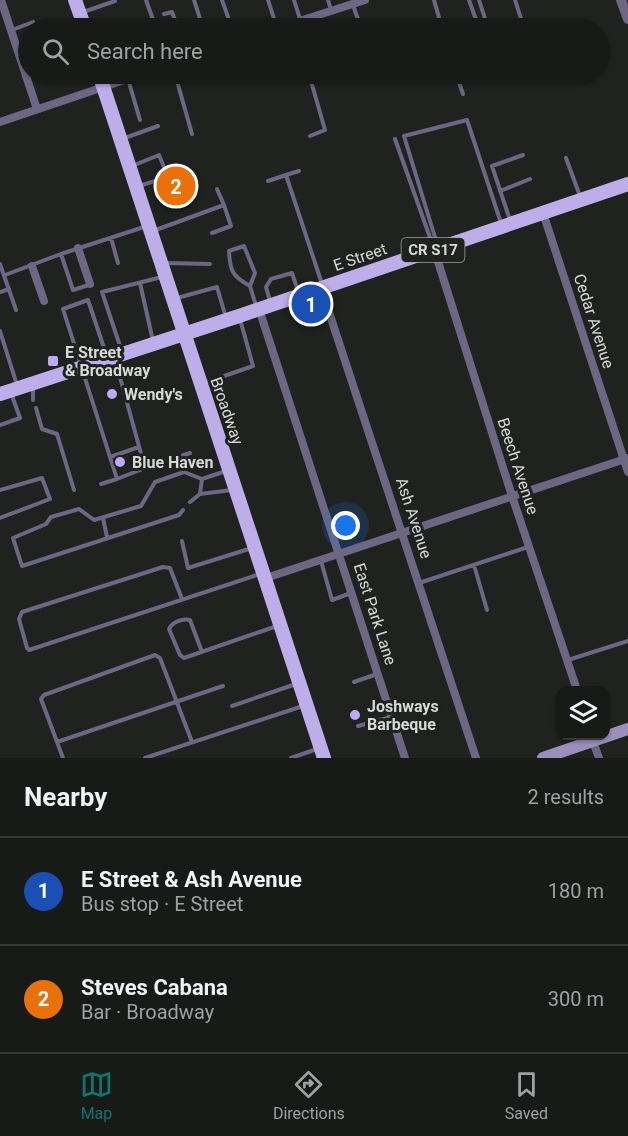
<!DOCTYPE html>
<meta charset="utf-8">
<style>
:root{--surface:#181a18;--page:#252725;--text:#f1f3f6;--muted:#9fa1a2;--line:#363837;--accent:#0f766e}
body{margin:0;font-family:Roboto,sans-serif;background:var(--page);color:var(--text)}
.controls{position:absolute;right:18px;bottom:18px;display:grid;overflow:hidden;border-radius:12px;box-shadow:0 2px 4px #0004}
.controls button{width:54px;height:54px;display:grid;place-items:center;padding:0;border:0;border-bottom:2px solid var(--line);background:var(--surface);color:var(--text);font:30px sans-serif}
.you{position:absolute;left:346px;top:526px;width:21px;height:21px;margin:-15px;border:4px solid #fff;border-radius:50%;background:#1a73e8;box-shadow:0 0 0 9px #1a73e833}
.badge{display:grid;place-items:center;width:39px;height:39px;border-radius:50%;background:var(--accent);color:#fff;font-size:20px;font-weight:700}
.pin{position:absolute;translate:-50% -50%;border:3px solid #fff;box-shadow:0 2px 6px #0006}
.list{margin:0;padding:0;list-style:none}
h2{display:flex;justify-content:space-between;align-items:center;height:78px;margin:0;padding:0 24px;font-size:26px}
h2 small{font-size:20px;font-weight:400;color:var(--muted)}
.list li{display:grid;grid-template-columns:39px 1fr auto;gap:18px;align-items:center;box-sizing:border-box;height:108px;padding:0 24px;border-top:2px solid var(--line)}
.list b{display:block;font-size:22px;white-space:nowrap}
.list p{margin:0;font-size:20px;white-space:nowrap;color:var(--muted)}
.list em{font-size:20px;font-style:normal;color:var(--muted)}
.icon{flex:none;width:33px;height:33px;fill:none;stroke:currentColor;stroke-width:2;stroke-linecap:round;stroke-linejoin:round}
.map{position:relative;flex:none;width:628px;height:758px;overflow:hidden}
.search{position:absolute;background:var(--surface);box-shadow:0 2px 4px #0004;left:18px;right:18px;top:18px;height:66px;display:flex;align-items:center;gap:15px;box-sizing:border-box;padding:0 21px;border-radius:33px;color:var(--muted);font-size:22px}
.sheet{height:294px;background:var(--surface)}
nav{display:flex;justify-content:space-around;align-items:center;box-sizing:border-box;height:84px;border-top:2px solid var(--line);background:var(--surface);font-size:16px;color:var(--muted)}
nav a{display:grid;justify-items:center;gap:3px}
nav .on{color:var(--accent)}
.map>svg:first-child{display:block}
.lines{fill:none;stroke-linecap:round;stroke-linejoin:round}
.service{stroke:#6e6784;stroke-width:4}
.minor{stroke:#6e6784;stroke-width:8}
.tertiary{stroke:#6e6784;stroke-width:10}
.secondary{stroke:#9b8fbc;stroke-width:12}
.primary{stroke:#bdade9;stroke-width:14}
.poi-dot{fill:#bea9f5;stroke:#202220;stroke-width:2}
.labels{text-anchor:middle;dominant-baseline:central;stroke-width:6;stroke-linejoin:round;paint-order:stroke}
.shield{fill:#202220;stroke:#a0a2a0;stroke-width:1.5}
.shield-label{font-size:15px;font-weight:bold;fill:#d7d9d7}
.street-label{font-size:16px;fill:#d7d9d7;stroke:#202220}
.poi-label{font-size:16px;font-weight:bold;fill:#d7d9d7;stroke:#202220;text-anchor:start}
</style>
<div class="map">
<svg width="628" height="758" viewBox="0 0 628 758">
<rect width="100%" height="100%" fill="#202220"/>
<g class="lines">
<path class="service" d="M 146,0 L 156,28
M 194,0 L 203,28
M 222,0 L 232,28
M 268,0 L 277,28
M 294,0 L 300,19
M 328,0 L 331,10
M 434,0 L 442,28
M 469,0 L 479,28
M 479,0 L 488,28
M 515,0 L 524,28
M 353,5 L 361,28
M 83,12 L 115,1
M 164,14 L 172,12 L 178,28
M 129,25 L 130,28
M 12,30 L 33,22
M 175,74 L 192,134
M 309,74 L 325,130 L 310,136
M 456,74 L 463,94
M 128,79 L 140,120
M 122,139 L 158,126
M 395,139 L 433,246
M 566,158 L 580,196
M 132,166 L 159,155 L 168,177 L 139,186
M 286,175 L 299,171
M 268,181 L 286,175 L 322,284
M 500,191 L 530,179
M 510,220 L 492,166 L 523,155
M 153,231 L 224,205 L 217,189
M 212,233 L 231,226 L 224,205
M 111,238 L 118,263
M 437,244 L 404,136 L 467,120 L 501,223
M 61,254 L 73,290 L 89,285
M 166,263 L 210,264
M 0,264 L 16,310
M 5,275 L 61,254 L 147,226
M 140,283 L 153,341
M 250,286 C 232,276 230,271 229,251 L 244,246 L 255,273 L 250,286 L 256,306
M 0,292 L 9,289
M 177,298 L 217,287 L 226,318
M 270,301 L 266,287 L 271,279 L 292,273 L 299,294
M 0,331 L 17,385
M 122,352 L 102,292 L 162,277
M 115,359 L 145,468 L 117,479
M 204,383 L 253,366 L 240,319
M 33,387 L 33,400
M 36,408 L 42,429 L 57,434 L 74,490
M 0,425 L 20,418 L 11,393
M 110,457 L 139,447
M 145,468 L 190,453
M 101,484 L 117,479 L 63,309 L 88,300 L 107,357
M 0,490 L 42,478 L 50,499 L 0,518
M 200,494 L 202,479
M 190,502 L 200,494 L 232,490
M 183,510 L 179,515 L 22,566 L 13,538 L 46,524 L 51,517 L 79,509 L 94,520 L 141,506 L 155,482 L 184,472 L 202,479 L 226,471
M 103,518 L 107,537
M 182,541 L 188,568 L 252,548
M 321,561 L 332,600 L 351,593
M 474,565 L 487,610
M 419,583 L 528,547
M 182,599 L 170,568 L 163,567 L 22,612 L 19,619 L 27,648 L 29,650 L 260,574
M 202,652 L 190,620 C 183,618 172,622 169,629 L 180,655 L 184,658 L 277,626
M 568,660 L 628,641
M 354,682 L 377,674
M 232,706 L 296,684
M 358,726 L 391,717
M 57,742 L 223,686
M 63,758 L 41,699 L 44,695 L 155,655 L 160,658 L 192,742
M 145,758 L 303,706
M 291,758 L 317,749"/>
<path class="minor" d="M 1,0 L 37,109
M 278,28 L 365,0
M 0,122 L 142,74
M 543,213 L 628,472
M 78,248 L 90,284
M 434,249 L 512,496 L 577,690
M 32,266 L 44,301
M 321,288 L 476,758
M 259,309 L 405,758
M 266,578 L 628,458
M 591,736 L 599,758"/>
<path class="tertiary" d="M 621,0 L 628,19"/>
<path class="secondary" d="M 543,758 L 628,729"/>
<path class="primary" d="M 75,0 L 85,28
M 99,74 L 324,758
M 0,394 L 239,316 L 628,184"/>
</g>
<g class="poi-dot">
<rect x="47" y="355" width="12" height="12" rx="3"/>
<circle cx="112" cy="394" r="6"/>
<circle cx="120" cy="462" r="6"/>
<circle cx="355" cy="715" r="6"/>
</g>
<g class="labels">
<rect class="shield" x="401.5" y="238" width="63" height="24" rx="4.5"/>
<g class="shield-label">
<text x="433" y="250">CR S17</text>
</g>
<g class="street-label">
<text transform="translate(360 257) rotate(-19)">E Street</text>
<text transform="translate(594 321) rotate(72)">Cedar Avenue</text>
<text transform="translate(227 411) rotate(71)">Broadway</text>
<text transform="translate(518 466) rotate(72)">Beech Avenue</text>
<text transform="translate(414 518) rotate(72)">Ash Avenue</text>
<text transform="translate(375 614) rotate(72)">East Park Lane</text>
</g>
<g class="poi-label">
<text x="65" y="352">E Street<tspan x="65" dy="18">&amp; Broadway</tspan></text>
<text x="124" y="394">Wendy's</text>
<text x="132" y="462">Blue Haven</text>
<text x="367" y="706">Joshways<tspan x="367" dy="18">Barbeque</tspan></text>
</g>
</g>
</svg>
<div class="controls">
<button><svg class="icon" aria-label="layers" viewBox="0 0 24 24"><path d="M12 4l9 5-9 5-9-5zM3 14l9 5 9-5"/></svg></button>
</div>
<div class="you"></div>
<div class="pin badge" style="left:311px;top:304px;background:#1a4fb4">1</div>
<div class="pin badge" style="left:176px;top:186px;background:#e8710a">2</div>
<div class="search"><svg class="icon" aria-label="search" viewBox="0 0 24 24"><circle cx="10" cy="10" r="6"/><path d="M15 15l6 6"/></svg>Search here</div>
</div>
<section class="sheet">
<h2>Nearby<small>2 results</small></h2>
<ul class="list">
<li><span class="badge" style="background:#1a4fb4">1</span><div><b>E Street &amp; Ash Avenue</b><p>Bus stop · E Street</p></div><em>180 m</em></li>
<li><span class="badge" style="background:#e8710a">2</span><div><b>Steves Cabana</b><p>Bar · Broadway</p></div><em>300 m</em></li>
</ul>
</section>
<nav>
<a class="on"><svg class="icon" aria-label="map" viewBox="0 0 24 24"><path d="M3 6l6-2 6 2 6-2v14l-6 2-6-2-6 2zM9 4v14M15 6v14"/></svg>Map</a>
<a><svg class="icon" aria-label="directions" viewBox="0 0 24 24"><path d="M12 3l9 9-9 9-9-9zM9 14v-3h6M13 9l2 2-2 2"/></svg>Directions</a>
<a><svg class="icon" aria-label="saved" viewBox="0 0 24 24"><path d="M7 4h10v16l-5-4-5 4z"/></svg>Saved</a>
</nav>
